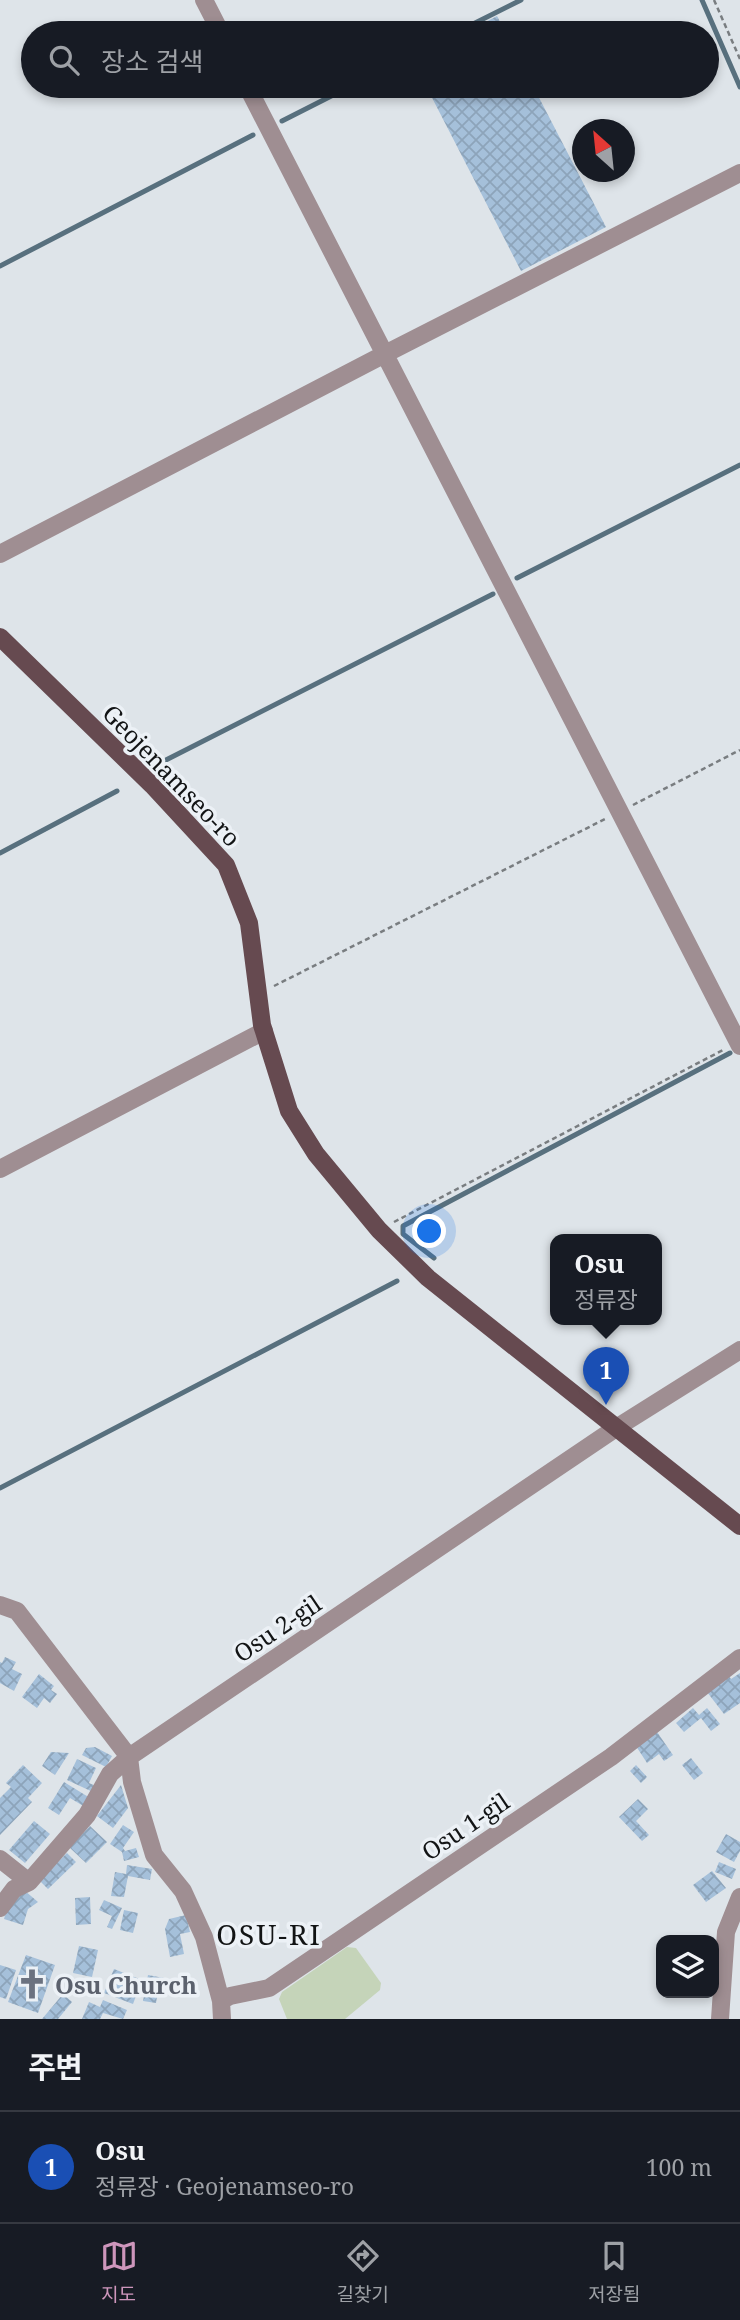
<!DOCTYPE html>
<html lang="ko">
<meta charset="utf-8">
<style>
:root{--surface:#171b24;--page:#20242c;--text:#f1f3f6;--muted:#9ea1a6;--line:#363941;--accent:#ce96bc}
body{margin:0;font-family:"Noto Serif","Noto Sans KR",serif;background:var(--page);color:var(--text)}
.controls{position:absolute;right:21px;bottom:21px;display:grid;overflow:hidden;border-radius:14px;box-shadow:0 4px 10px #0003}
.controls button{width:63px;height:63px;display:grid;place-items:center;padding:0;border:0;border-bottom:2px solid var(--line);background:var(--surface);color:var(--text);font:35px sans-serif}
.compass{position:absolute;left:572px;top:119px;width:63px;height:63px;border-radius:50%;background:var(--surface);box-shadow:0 4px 10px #0003;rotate:333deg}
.you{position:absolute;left:430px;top:1232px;width:24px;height:24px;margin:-18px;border:5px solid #fff;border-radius:50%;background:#1a73e8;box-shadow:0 0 0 10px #1a73e833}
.badge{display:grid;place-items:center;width:46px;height:46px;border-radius:50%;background:var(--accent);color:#fff;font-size:23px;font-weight:700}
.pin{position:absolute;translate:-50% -58px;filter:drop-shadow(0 2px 4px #0008)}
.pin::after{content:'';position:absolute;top:37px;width:24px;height:21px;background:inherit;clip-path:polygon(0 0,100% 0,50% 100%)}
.popup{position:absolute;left:550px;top:1234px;width:112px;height:91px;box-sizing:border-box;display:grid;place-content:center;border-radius:14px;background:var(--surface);filter:drop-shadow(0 2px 5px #0005);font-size:23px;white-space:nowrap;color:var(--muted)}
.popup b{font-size:26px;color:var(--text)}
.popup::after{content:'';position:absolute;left:50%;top:100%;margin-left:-14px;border:14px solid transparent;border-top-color:var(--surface)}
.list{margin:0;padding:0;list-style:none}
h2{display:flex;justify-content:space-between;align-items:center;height:91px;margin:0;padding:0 28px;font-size:30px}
h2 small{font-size:23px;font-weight:400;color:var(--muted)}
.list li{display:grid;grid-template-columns:46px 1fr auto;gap:21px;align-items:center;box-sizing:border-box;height:112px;padding:0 28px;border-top:2px solid var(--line)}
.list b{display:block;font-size:26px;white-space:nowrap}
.list p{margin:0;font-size:23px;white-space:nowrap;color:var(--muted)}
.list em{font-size:23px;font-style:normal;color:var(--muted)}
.icon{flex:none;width:38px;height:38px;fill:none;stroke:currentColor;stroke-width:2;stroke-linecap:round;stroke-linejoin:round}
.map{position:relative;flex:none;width:740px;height:2019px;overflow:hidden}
.search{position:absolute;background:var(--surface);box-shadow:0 4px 10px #0003;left:21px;right:21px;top:21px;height:77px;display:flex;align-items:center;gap:18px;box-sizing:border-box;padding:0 24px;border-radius:38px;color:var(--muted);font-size:26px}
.sheet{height:203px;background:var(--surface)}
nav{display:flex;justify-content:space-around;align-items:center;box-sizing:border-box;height:98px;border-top:2px solid var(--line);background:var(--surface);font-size:19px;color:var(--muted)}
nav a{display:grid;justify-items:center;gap:4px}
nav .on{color:var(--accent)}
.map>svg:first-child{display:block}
.green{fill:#c5d4b9}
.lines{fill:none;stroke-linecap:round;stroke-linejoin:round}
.stream{stroke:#58707e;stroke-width:5}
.building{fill:url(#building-cross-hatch)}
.path{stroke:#797d80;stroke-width:2.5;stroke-dasharray:5 3.5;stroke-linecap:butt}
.minor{stroke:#9f8e92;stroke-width:18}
.major{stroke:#664a50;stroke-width:18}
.labels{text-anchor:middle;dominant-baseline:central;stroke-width:7;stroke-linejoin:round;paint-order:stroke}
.street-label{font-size:24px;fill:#121415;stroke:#ecf1f6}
.worship-label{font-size:24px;font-weight:bold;fill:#5b616d;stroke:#ecf1f6;text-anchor:start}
.quarter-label{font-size:28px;letter-spacing:2px;fill:#121415;stroke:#ecf1f6}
</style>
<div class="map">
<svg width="740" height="2019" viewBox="0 0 740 2019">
<defs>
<pattern id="building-cross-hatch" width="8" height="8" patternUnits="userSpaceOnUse" patternTransform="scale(1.75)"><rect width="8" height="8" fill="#a5c0da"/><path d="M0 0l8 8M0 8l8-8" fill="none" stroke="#8da4ba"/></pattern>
</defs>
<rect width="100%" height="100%" fill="#dee4e9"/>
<path class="green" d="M 347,1947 L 356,1948 L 381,1983 L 380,1990 L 345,2019 L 287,2019 L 279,1999 L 282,1992 Z"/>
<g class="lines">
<path class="stream" d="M 702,0 L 740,87
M 455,33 L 521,0
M 282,121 L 351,86
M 0,266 L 253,135
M 517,578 L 740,465
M 162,762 L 493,594
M 0,853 L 117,791
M 434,1258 L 403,1234 L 403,1226 L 730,1053
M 0,1488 L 397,1281"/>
</g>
<path class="building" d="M 497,16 L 506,33 L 465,33 Z
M 426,86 L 533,86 L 606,227 L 521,271 Z
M 5,1657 L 16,1662 L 12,1669 L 22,1674 L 14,1691 L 0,1683 L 0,1662 L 2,1663 Z
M 740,1673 L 740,1703 L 724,1714 L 707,1692 L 729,1676 L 731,1679 Z
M 39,1674 L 54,1686 L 51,1690 L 57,1694 L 50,1703 L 44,1698 L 37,1708 L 22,1697 Z
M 693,1708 L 699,1715 L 707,1708 L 720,1724 L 711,1731 L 701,1718 L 684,1732 L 676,1723 Z
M 657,1732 L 673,1755 L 664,1761 L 659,1754 L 647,1763 L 636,1746 Z
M 95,1747 L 112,1756 L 106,1767 L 82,1755 L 86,1748 Z
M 51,1752 L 69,1753 L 55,1775 L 42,1766 Z
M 691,1758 L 703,1773 L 694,1780 L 682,1765 Z
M 77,1759 L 96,1768 L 89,1783 L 98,1787 L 95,1793 L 67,1780 Z
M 23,1765 L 42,1783 L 28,1798 L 32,1802 L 0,1835 L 0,1798 L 11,1787 L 6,1783 Z
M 636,1765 L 647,1777 L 641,1783 L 630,1771 Z
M 64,1782 L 90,1798 L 85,1807 L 70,1798 L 59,1815 L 48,1808 Z
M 121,1785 L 128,1808 L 113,1828 L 97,1816 Z
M 638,1799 L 648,1809 L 636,1821 L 649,1835 L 642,1841 L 619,1817 Z
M 34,1821 L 50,1834 L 25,1863 L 9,1850 Z
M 123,1825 L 134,1832 L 123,1848 L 125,1851 L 136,1848 L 139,1857 L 124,1861 L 122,1852 L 110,1844 Z
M 90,1826 L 107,1842 L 86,1863 L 69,1847 Z
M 726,1834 L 740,1842 L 740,1851 L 734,1862 L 716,1852 Z
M 67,1853 L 76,1862 L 48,1889 L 39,1880 Z
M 719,1862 L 736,1869 L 732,1879 L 715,1872 Z
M 127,1865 L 152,1869 L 150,1880 L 128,1876 L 124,1897 L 111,1896 L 115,1872 L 126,1874 Z
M 712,1871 L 726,1888 L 706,1902 L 693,1885 Z
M 24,1890 L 38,1902 L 28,1909 L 23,1925 L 4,1919 L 9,1901 Z
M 90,1897 L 91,1924 L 76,1925 L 75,1898 Z
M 104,1900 L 122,1908 L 112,1929 L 107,1927 L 112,1916 L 99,1910 Z
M 124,1910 L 138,1913 L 133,1933 L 120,1930 Z
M 186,1915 L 190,1932 L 180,1934 L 184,1954 L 170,1957 L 165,1929 L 169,1919 Z
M 79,1946 L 98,1950 L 92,1977 L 73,1973 Z
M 26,1955 L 55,1965 L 38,2013 L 8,2002 Z
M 0,1965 L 16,1970 L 6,1999 L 0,1997 Z
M 114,1969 L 142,1980 L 133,2004 L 104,1993 Z
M 148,1975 L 169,1979 L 167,1987 L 159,1985 L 156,2003 L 143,2001 Z
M 63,1994 L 72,2002 L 58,2019 L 42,2019 Z
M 103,2000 L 127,2010 L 123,2019 L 103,2013 L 100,2019 L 82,2019 L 89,2002 L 100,2007 Z"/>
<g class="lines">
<path class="path" d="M 714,0 L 740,59
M 633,805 L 740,750
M 274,986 L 605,819
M 394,1222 L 723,1050"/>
<path class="minor" d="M 204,0 L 221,33
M 247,86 L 740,1046
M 0,554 L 383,355 L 740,173
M 0,1169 L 264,1031
M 0,1605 L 17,1611 L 129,1757 L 132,1782 L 154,1855 L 183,1891 L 204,1937 L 221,2001
M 0,1859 L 29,1882 L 87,1815 L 110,1774 L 129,1757 L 616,1428 L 740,1350
M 0,1908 L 14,1889 L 29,1882
M 222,2019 L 221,2001 L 230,1996 L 269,1988 L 611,1757 L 740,1658
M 720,2019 L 726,1932 L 740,1897"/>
<path class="major" d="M 0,637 L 152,785 L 226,865 L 249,923 L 262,1025 L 289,1111 L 316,1154 L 379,1230 L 428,1278 L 740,1526"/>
</g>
<defs>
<g id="church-bare" transform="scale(2.415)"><path d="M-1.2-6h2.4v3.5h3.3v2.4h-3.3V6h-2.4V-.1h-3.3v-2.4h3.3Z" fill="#6b7280" stroke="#ecf1f6" stroke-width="2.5" paint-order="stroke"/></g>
</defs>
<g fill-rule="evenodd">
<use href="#church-bare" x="32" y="1984"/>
</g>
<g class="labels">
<g class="street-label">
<text transform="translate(172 775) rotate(46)">Geojenamseo-ro</text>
<text transform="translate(277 1628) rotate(-34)">Osu 2-gil</text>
<text transform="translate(465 1826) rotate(-34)">Osu 1-gil</text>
</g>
<g class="worship-label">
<text x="55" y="1984">Osu Church</text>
</g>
<g class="quarter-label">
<text x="269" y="1934">OSU-RI</text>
</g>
</g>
</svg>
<div class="controls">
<button><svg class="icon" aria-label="layers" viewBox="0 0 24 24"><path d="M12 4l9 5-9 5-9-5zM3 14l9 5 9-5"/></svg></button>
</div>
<svg class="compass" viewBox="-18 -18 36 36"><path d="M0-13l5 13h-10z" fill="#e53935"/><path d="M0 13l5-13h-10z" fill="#9ea1a6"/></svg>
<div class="you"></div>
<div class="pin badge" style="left:606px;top:1405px;background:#1a4fb4">1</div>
<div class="popup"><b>Osu</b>정류장</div>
<div class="search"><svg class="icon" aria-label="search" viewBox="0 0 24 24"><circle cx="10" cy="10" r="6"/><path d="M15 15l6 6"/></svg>장소 검색</div>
</div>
<section class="sheet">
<h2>주변<small></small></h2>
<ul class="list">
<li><span class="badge" style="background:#1a4fb4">1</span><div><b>Osu</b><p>정류장 · Geojenamseo-ro</p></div><em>100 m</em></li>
</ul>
</section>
<nav>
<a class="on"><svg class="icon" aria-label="map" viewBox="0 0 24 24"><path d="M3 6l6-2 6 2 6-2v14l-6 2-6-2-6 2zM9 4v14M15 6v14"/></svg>지도</a>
<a><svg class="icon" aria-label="directions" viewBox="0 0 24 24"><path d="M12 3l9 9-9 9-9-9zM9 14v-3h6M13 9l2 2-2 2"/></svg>길찾기</a>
<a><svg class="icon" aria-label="saved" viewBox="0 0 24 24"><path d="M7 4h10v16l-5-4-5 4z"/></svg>저장됨</a>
</nav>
